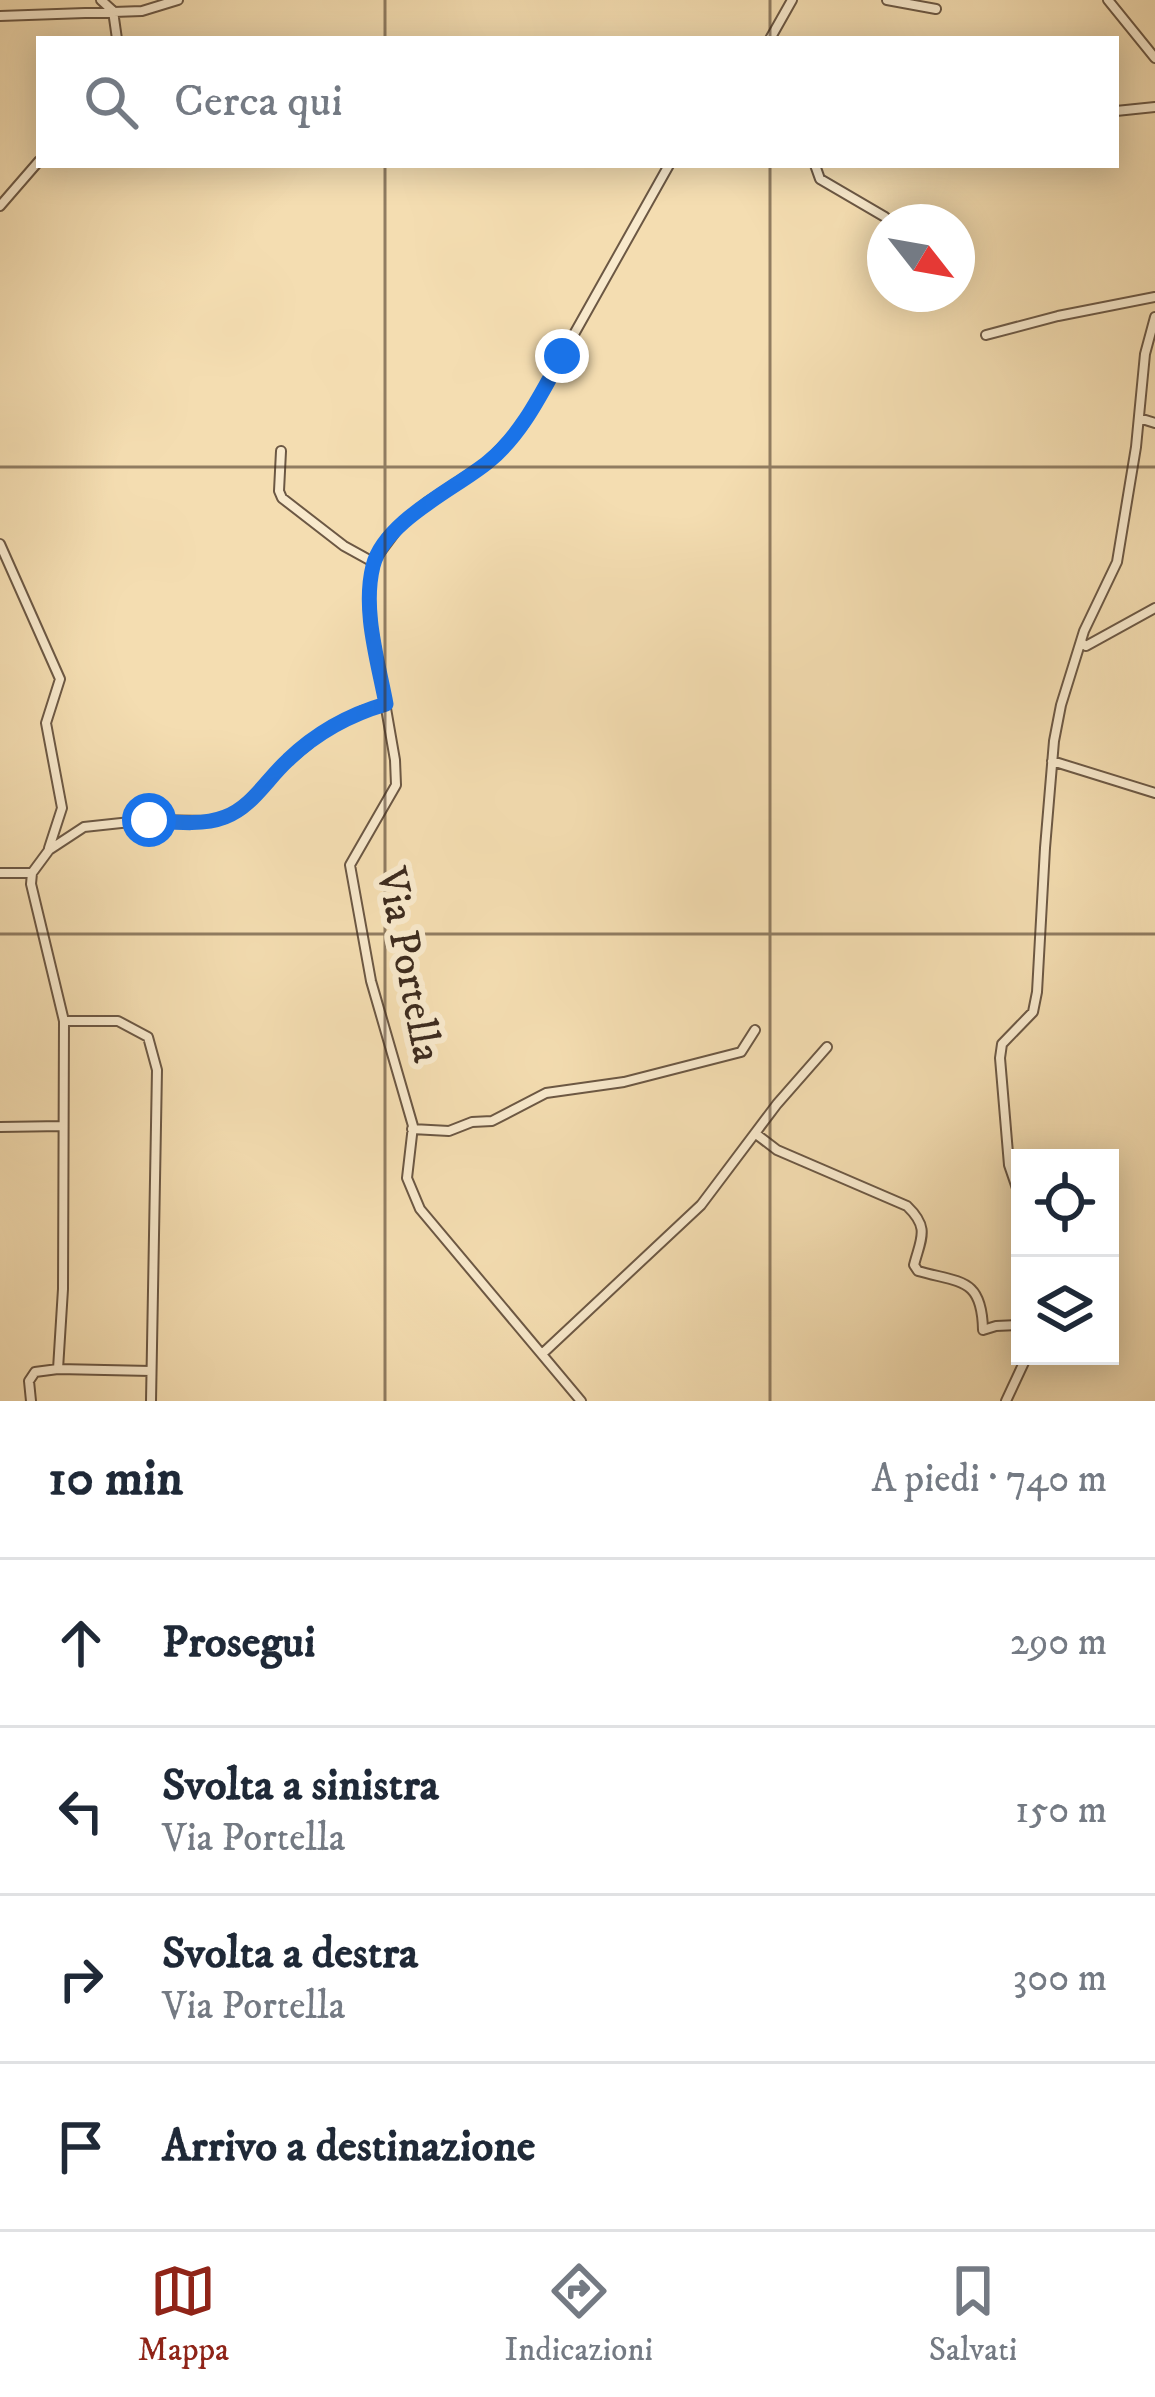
<!DOCTYPE html>
<html lang="it">
<meta charset="utf-8">
<style>
:root{--surface:#fff;--page:#f2f2f3;--text:#1f2937;--muted:#747a83;--line:#e0e1e3;--accent:#8f2418}
body{margin:0;font-family:"IM FELL DW Pica",serif;background:var(--page);color:var(--text)}
.controls{position:absolute;right:36px;bottom:36px;display:grid;overflow:hidden;border-radius:0px;box-shadow:0 6px 30px #0003}
.controls button{width:108px;height:108px;display:grid;place-items:center;padding:0;border:0;border-bottom:3px solid var(--line);background:var(--surface);color:var(--text);font:60px sans-serif}
.compass{position:absolute;left:867px;top:204px;width:108px;height:108px;border-radius:50%;background:var(--surface);box-shadow:0 6px 30px #0003;rotate:121deg}
.stop{position:absolute;width:36px;height:36px;margin:-27px;border:9px solid #1a73e8;border-radius:50%;background:#fff}
.stop.end{background:#1a73e8;border-color:#fff;box-shadow:0 3px 12px #0008}
.list{margin:0;padding:0;list-style:none}
h2{display:flex;justify-content:space-between;align-items:center;height:156px;margin:0;padding:0 48px;font-size:51px}
h2 small{font-size:39px;font-weight:400;color:var(--muted)}
.list li{display:grid;grid-template-columns:78px 1fr auto;gap:36px;align-items:center;box-sizing:border-box;height:168px;padding:0 48px;border-top:3px solid var(--line)}
.list b{display:block;font-size:45px;white-space:nowrap}
.list p{margin:0;font-size:39px;white-space:nowrap;color:var(--muted)}
.list em{font-size:39px;font-style:normal;color:var(--muted)}
.icon{flex:none;width:66px;height:66px;fill:none;stroke:currentColor;stroke-width:2;stroke-linecap:round;stroke-linejoin:round}
.map{position:relative;flex:none;width:1155px;height:1401px;overflow:hidden}
.search{position:absolute;background:var(--surface);box-shadow:0 6px 30px #0003;left:36px;right:36px;top:36px;height:132px;display:flex;align-items:center;gap:30px;box-sizing:border-box;padding:0 42px;border-radius:0px;color:var(--muted);font-size:45px}
.sheet{height:828px;background:var(--surface)}
nav{display:flex;justify-content:space-around;align-items:center;box-sizing:border-box;height:168px;border-top:3px solid var(--line);background:var(--surface);font-size:33px;color:var(--muted)}
nav a{display:grid;justify-items:center;gap:6px}
nav .on{color:var(--accent)}
.map>svg:first-child{display:block}
.lines{fill:none;stroke-linecap:round;stroke-linejoin:round}
.minor-casing{stroke:#6c5844;stroke-width:12}
.minor{stroke:#f8e9cc;stroke-width:8}
.route{stroke:#1a73e8;stroke-width:15}
.grid{fill:none;stroke:#3e2c1f;stroke-width:3;stroke-opacity:0.55}
.labels{text-anchor:middle;dominant-baseline:central;stroke-width:12;stroke-linejoin:round;paint-order:stroke}
.street-label{font-size:42px;fill:#3e2c1f;stroke:#f8e9cc}
</style>
<div class="map">
<svg width="1155" height="1401" viewBox="0 0 1155 1401">
<rect width="100%" height="100%" fill="#f4ddb1"/>
<filter id="stains"><feTurbulence type="fractalNoise" baseFrequency=".00167" numOctaves="4"/><feColorMatrix values="0 0 0 0 .2 0 0 0 0 .09 0 0 0 0 .02 0 0 0 .5 -.17"/></filter>
<radialGradient id="worn" r=".72"><stop offset=".6" stop-color="#630" stop-opacity="0"/><stop offset="1" stop-color="#630" stop-opacity=".3"/></radialGradient>
<g class="lines">
<g class="minor-casing">
<path id="minor" d="M 101,0 L 113,11 L 117,39
M 887,0 L 936,9
M 1108,0 L 1155,58
M 0,16 L 142,11 L 178,0
M 770,39 L 792,0
M 1116,111 L 1155,107
M 815,165 L 820,179 L 885,217
M 0,206 L 39,161
M 986,335 L 1058,316 L 1155,297
M 1139,418 L 1155,423
M 281,451 L 279,491 L 282,498 L 344,546 L 373,562
M 0,544 L 60,679 L 46,723 L 62,808 L 49,848
M 1082,643 L 1086,646 L 1155,608
M 1052,761 L 1155,793
M 0,873 L 32,873
M 64,1021 L 118,1021 L 148,1037 L 157,1070 L 151,1401
M 0,1127 L 63,1126
M 412,1129 L 449,1131 L 472,1122 L 492,1121 L 546,1093 L 624,1082 L 741,1052 L 755,1030
M 756,1134 L 777,1150 L 907,1206 C 930,1228 921,1238 914,1265 L 918,1271 C 960,1283 982,1277 983,1330 L 996,1326 L 1020,1325
M 1020,1197 L 1009,1165 L 1000,1058 L 1002,1044 L 1033,1012 L 1037,992 L 1045,848 L 1054,741 L 1061,705 L 1084,631 L 1117,562 L 1136,447 L 1145,354 L 1155,317
M 542,1354 L 701,1205 L 777,1104 L 827,1047
M 58,1369 L 63,1289 L 64,1021 L 31,884 L 32,873 L 49,850 L 84,827 L 149,820 L 209,821 L 225,818 L 240,810 L 285,763 L 324,731 L 362,711 L 386,704
M 31,1401 L 29,1381 L 35,1372 L 58,1369 L 151,1371
M 581,1401 L 420,1209 L 407,1178 L 413,1126 L 371,981 L 350,865 L 396,785 L 395,760 L 372,628 L 369,594 L 373,562 L 402,523 L 426,503 L 488,462 L 523,425 L 669,165
M 1006,1401 L 1027,1356"/>
</g>
<use href="#minor" class="minor"/>
</g>
<g class="lines">
<path class="route" d="M 149,820 C 173,822 202,826 225,817 C 252,807 267,779 288,760 C 316,733 348,715 386,704 C 378,661 362,610 373,566 C 384,521 455,489 488,462 C 522,434 541,394 562,356"/>
</g>
<path class="grid" d="M 385,0 L 385,39M 770,0 L 770,39M 385,165 L 385,1401M 770,165 L 770,1401M 0,467 L 1155,467M 0,934 L 1155,934"/>
<g class="labels">
<g class="street-label">
<text transform="translate(408 965) rotate(79)">Via Portella</text>
</g>
</g>
<rect width="100%" height="100%" filter="url(#stains)"/>
<rect width="100%" height="100%" fill="url(#worn)"/>
</svg>
<div class="controls">
<button><svg class="icon" aria-label="locate" viewBox="0 0 24 24"><circle cx="12" cy="12" r="6"/><path d="M12 2v4M12 18v4M2 12h4M18 12h4"/></svg></button>
<button><svg class="icon" aria-label="layers" viewBox="0 0 24 24"><path d="M12 4l9 5-9 5-9-5zM3 14l9 5 9-5"/></svg></button>
</div>
<svg class="compass" viewBox="-18 -18 36 36"><path d="M0-13l5 13h-10z" fill="#e53935"/><path d="M0 13l5-13h-10z" fill="#747a83"/></svg>
<div class="stop" style="left:149px;top:820px"></div>
<div class="stop end" style="left:562px;top:356px"></div>
<div class="search"><svg class="icon" aria-label="search" viewBox="0 0 24 24"><circle cx="10" cy="10" r="6"/><path d="M15 15l6 6"/></svg>Cerca qui</div>
</div>
<section class="sheet">
<h2>10 min<small>A piedi · 740 m</small></h2>
<ul class="list">
<li><svg class="icon" aria-label="ahead" viewBox="0 0 24 24"><path d="M12 20V5M6 11l6-6 6 6"/></svg><div><b>Prosegui</b></div><em>290 m</em></li>
<li><svg class="icon" aria-label="left" viewBox="0 0 24 24"><path d="M17 20v-9H6M10 6l-5 5 5 5"/></svg><div><b>Svolta a sinistra</b><p>Via Portella</p></div><em>150 m</em></li>
<li><svg class="icon" aria-label="right" viewBox="0 0 24 24"><path d="M7 20v-9h11M14 6l5 5-5 5"/></svg><div><b>Svolta a destra</b><p>Via Portella</p></div><em>300 m</em></li>
<li><svg class="icon" aria-label="arrive" viewBox="0 0 24 24"><path d="M6 21V4h12l-3 4 3 4H6"/></svg><div><b>Arrivo a destinazione</b></div></li>
</ul>
</section>
<nav>
<a class="on"><svg class="icon" aria-label="map" viewBox="0 0 24 24"><path d="M3 6l6-2 6 2 6-2v14l-6 2-6-2-6 2zM9 4v14M15 6v14"/></svg>Mappa</a>
<a><svg class="icon" aria-label="directions" viewBox="0 0 24 24"><path d="M12 3l9 9-9 9-9-9zM9 14v-3h6M13 9l2 2-2 2"/></svg>Indicazioni</a>
<a><svg class="icon" aria-label="saved" viewBox="0 0 24 24"><path d="M7 4h10v16l-5-4-5 4z"/></svg>Salvati</a>
</nav>
